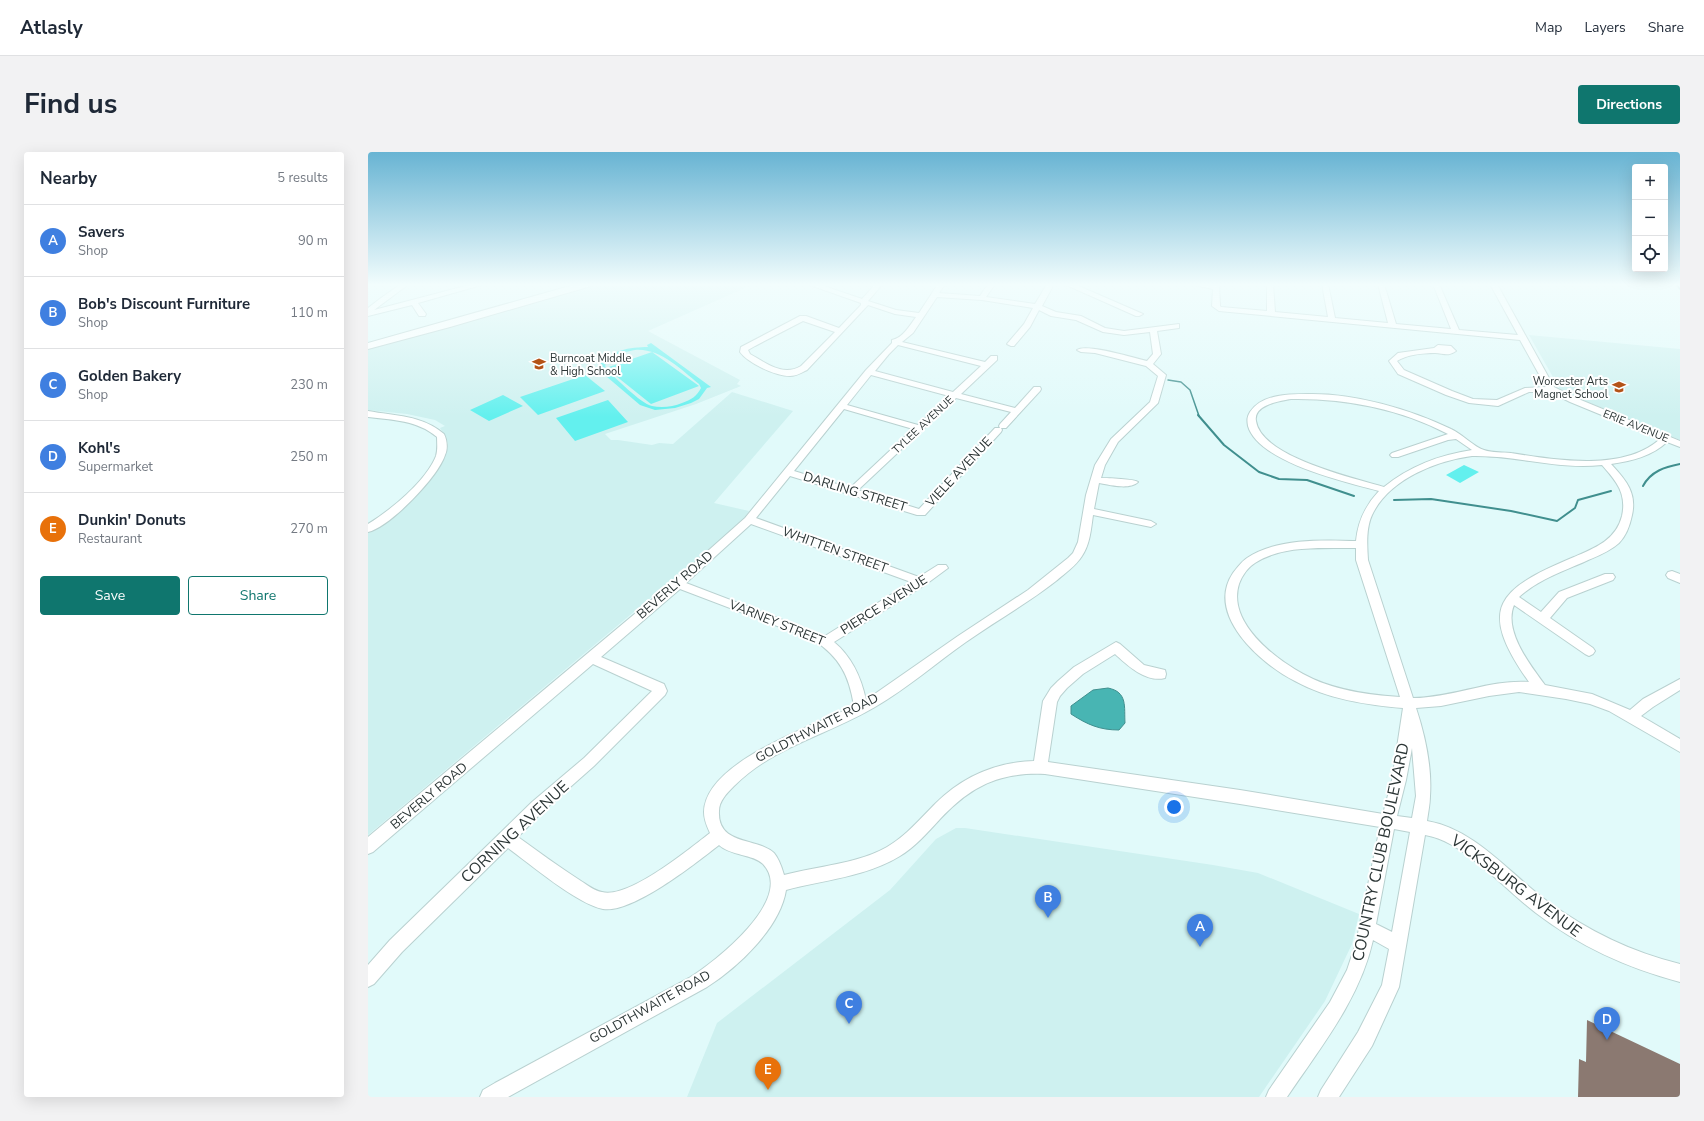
<!DOCTYPE html>
<meta charset="utf-8">
<style>
:root{--surface:#fff;--page:#f2f2f3;--text:#1f2937;--muted:#747a83;--line:#e0e1e3;--accent:#0f766e}
body{margin:0;font-family:"Nunito Sans",sans-serif;background:var(--page);color:var(--text)}
.controls{position:absolute;right:12px;top:12px;display:grid;overflow:hidden;border-radius:4px;box-shadow:0 4px 16px #0002}
.controls button{width:36px;height:36px;display:grid;place-items:center;padding:0;border:0;border-bottom:1px solid var(--line);background:var(--surface);color:var(--text);font:20px sans-serif}
.you{position:absolute;left:806px;top:655px;width:14px;height:14px;margin:-10px;border:3px solid #fff;border-radius:50%;background:#1a73e8;box-shadow:0 0 0 6px #1a73e833}
.badge{display:grid;place-items:center;width:26px;height:26px;border-radius:50%;background:var(--accent);color:#fff;font-size:13px;font-weight:700}
.pin{position:absolute;translate:-50% -33px;filter:drop-shadow(0 1px 2px #0008)}
.pin::after{content:'';position:absolute;top:21px;width:14px;height:12px;background:inherit;clip-path:polygon(0 0,100% 0,50% 100%)}
.list{margin:0;padding:0;list-style:none}
h2{display:flex;justify-content:space-between;align-items:center;height:52px;margin:0;padding:0 16px;font-size:17px}
h2 small{font-size:13px;font-weight:400;color:var(--muted)}
.list li{display:grid;grid-template-columns:26px 1fr auto;gap:12px;align-items:center;box-sizing:border-box;height:72px;padding:0 16px;border-top:1px solid var(--line)}
.list b{display:block;font-size:15px;white-space:nowrap}
.list p{margin:0;font-size:13px;white-space:nowrap;color:var(--muted)}
.list em{font-size:13px;font-style:normal;color:var(--muted)}
.actions{display:flex;gap:8px;padding:12px 16px}
.actions a{flex:1;padding:9px 0;border:1px solid var(--accent);border-radius:4px;text-align:center;font-size:14px;color:var(--accent)}
.actions .main{background:var(--accent);color:#fff}
.icon{flex:none;width:22px;height:22px;fill:none;stroke:currentColor;stroke-width:2;stroke-linecap:round;stroke-linejoin:round}
.map{position:relative;flex:none;width:1312px;height:945px;overflow:hidden;border-radius:4px}
header{display:flex;align-items:center;gap:24px;box-sizing:border-box;height:56px;padding:0 20px;background:var(--surface);border-bottom:1px solid var(--line)}
header strong{font-size:19px}
nav{display:flex;gap:22px;margin-inline-start:auto;font-size:14px}
.intro{display:flex;align-items:center;justify-content:space-between;box-sizing:border-box;height:96px;padding:0 24px}
h1{margin:0;font-size:28px}
.button{padding:10px 18px;border-radius:4px;background:var(--accent);color:#fff;font-size:14px;font-weight:700}
main{display:flex;gap:24px;padding:0 24px}
aside{flex:1;background:var(--surface);border-radius:4px;box-shadow:0 4px 16px #0002}
.map>svg:first-child{display:block}
.built{fill:#cef1f0}
.green{fill:#63f0ee;fill-rule:evenodd}
.water{fill:#48b5b3;stroke:#408f8e}
.lines{fill:none;stroke-linecap:round;stroke-linejoin:round}
.stream-far1{stroke:#408f8e;stroke-width:1.5}
.stream{stroke:#408f8e;stroke-width:2}
.building{fill:#8b7971}
.minor-casing{stroke:#b9d1d0;stroke-width:2}
.major-casing{stroke:#b9d1d0;stroke-width:2}
.minor{fill:#fff;fill-rule:evenodd}
.major{fill:#fff;fill-rule:evenodd}
.labels{text-anchor:middle;dominant-baseline:central;stroke-width:4;stroke-linejoin:round;paint-order:stroke}
.far-poi-label{font-size:11px;fill:#2c3636;stroke:#fff;text-anchor:start}
.far-street-label{font-size:11px;fill:#2c3636;stroke:#fff}
.street-label{font-size:13px;fill:#2c3636;stroke:#fff}
.near-street-label{font-size:16px;fill:#2c3636;stroke:#fff}
</style>
<header>
<strong>Atlasly</strong>
<nav><a>Map</a><a>Layers</a><a>Share</a></nav>
</header>
<div class="intro"><h1>Find us</h1><a class="button">Directions</a></div>
<main>
<aside>
<h2>Nearby<small>5 results</small></h2>
<ul class="list">
<li><span class="badge" style="background:#3f7fe0">A</span><div><b>Savers</b><p>Shop</p></div><em>90 m</em></li>
<li><span class="badge" style="background:#3f7fe0">B</span><div><b>Bob's Discount Furniture</b><p>Shop</p></div><em>110 m</em></li>
<li><span class="badge" style="background:#3f7fe0">C</span><div><b>Golden Bakery</b><p>Shop</p></div><em>230 m</em></li>
<li><span class="badge" style="background:#3f7fe0">D</span><div><b>Kohl's</b><p>Supermarket</p></div><em>250 m</em></li>
<li><span class="badge" style="background:#e8710a">E</span><div><b>Dunkin' Donuts</b><p>Restaurant</p></div><em>270 m</em></li>
</ul>
<div class="actions"><a class="main">Save</a><a>Share</a></div>
</aside>
<div class="map">
<svg width="1312" height="945" viewBox="0 0 1312 945">
<rect width="100%" height="100%" fill="#e1fafa"/>
<path class="built" d="M 226,132 L 386,132 L 280,179 L 372,228 L 369,232 L 373,234 L 328,252 L 237,282 L 243,288 L 250,288 L 284,293 L 291,291 L 305,292 L 364,240 L 425,259 L 346,351 L 381,359 L 373,370 L 0,683 L 0,379 L 72,312 L 78,302 L 80,293 L 78,285 L 72,276 L 77,274 L 67,268 L 39,262 L 0,258 L 0,196 Z
M 1161,183 L 1312,197 L 1312,288 L 1193,239 Z
M 588,676 L 597,676 L 845,713 L 890,721 L 991,762 L 984,792 L 957,849 L 891,945 L 319,945 L 349,871 L 522,738 L 568,687 Z"/>
<path class="green" d="M 283,191 L 343,235 L 339,236 L 331,247 L 323,251 L 307,256 L 287,258 L 272,253 L 232,219 L 230,215 C 240,198 263,195 280,195 L 279,193 ZM 267,198 C 292,196 312,217 331,232 L 333,236 C 329,244 323,248 314,251 C 305,255 293,256 284,254 C 272,251 248,226 238,217 C 233,204 258,200 267,198 Z
M 284,200 L 331,234 L 283,252 L 238,216 Z
M 217,223 L 237,239 L 170,263 L 152,245 Z
M 135,243 L 155,254 L 121,269 L 102,258 Z
M 240,248 L 260,270 L 207,289 L 188,266 Z
M 1096,313 L 1111,320 L 1092,331 L 1078,323 Z"/>
<path class="water" d="M 740,536 C 760,540 756,555 757,571 L 751,578 C 732,578 720,573 703,562 L 703,554 L 725,538 Z"/>
<g class="lines">
<path class="stream-far1" d="M 1308,132 L 1312,137
M 800,228 L 813,230 L 822,238 L 831,264"/>
<path class="stream" d="M 830,263 L 856,293 L 891,320 L 911,327 L 939,328 L 986,344
M 1275,334 C 1283,319 1297,315 1312,312
M 1026,348 L 1063,347 L 1143,359 L 1189,369 L 1207,356 L 1210,348 L 1243,339"/>
</g>
<path class="building" d="M 1219,868 L 1312,912 L 1312,945 L 1210,945 L 1211,907 L 1218,910 Z"/>
<g class="lines">
<g class="minor-casing">
<path id="minor" d="M 33,132 L 41,132 L 6,158 L 105,132 L 117,132 L 50,151 L 58,162 L 57,164 L 51,164 L 44,153 L 0,164 L 0,156 L 13,146 Z
M 439,132 L 450,132 L 494,147 L 505,135 L 502,132 L 510,132 L 512,135 L 500,149 L 528,158 L 551,161 L 570,132 L 577,132 L 571,141 L 612,144 L 620,132 L 627,132 L 618,145 L 667,152 L 679,132 L 686,132 L 674,154 L 688,160 L 713,164 L 737,176 L 756,179 L 811,172 L 811,176 L 789,179 L 793,202 L 785,212 L 798,223 L 790,251 L 750,290 L 737,313 L 733,326 C 740,326 767,327 770,330 C 762,338 742,333 731,331 L 726,357 L 783,369 L 788,372 L 783,375 L 725,363 C 723,377 722,392 714,404 C 708,414 697,421 688,429 C 660,451 628,469 598,490 C 568,511 540,536 507,555 C 460,583 406,594 366,634 C 359,641 351,649 351,659 C 349,694 389,685 406,701 C 411,707 414,716 416,723 C 450,714 489,712 519,695 C 538,684 552,667 567,652 C 594,625 628,610 666,609 L 675,549 L 683,536 L 690,529 L 706,515 L 748,490 L 752,492 L 776,513 L 797,518 L 798,522 L 797,526 C 778,531 759,513 747,502 L 715,522 L 699,536 L 692,544 L 689,550 L 680,610 L 872,638 L 1015,662 L 1024,628 L 1035,556 C 998,553 960,547 927,529 C 893,512 837,463 865,421 C 869,416 873,410 879,406 C 908,386 955,388 988,389 C 990,369 997,354 1011,339 C 978,330 890,310 880,274 C 879,268 879,265 882,260 C 894,242 921,242 940,242 C 986,241 1042,257 1083,277 C 1094,282 1106,295 1116,298 C 1124,301 1135,300 1143,301 C 1186,308 1256,320 1292,287 L 1202,250 L 1182,240 L 1161,240 L 1130,254 L 1101,251 L 1078,243 L 1030,222 L 1021,209 L 1030,201 L 1066,196 L 1070,193 L 1083,194 L 1088,199 C 1080,205 1075,201 1067,201 C 1055,201 1038,203 1029,209 L 1036,218 L 1084,239 L 1105,247 L 1129,248 L 1157,236 L 1178,235 L 1152,188 L 851,159 L 844,154 L 845,137 L 822,132 L 851,132 L 852,154 L 853,155 L 899,159 L 899,132 L 905,132 L 907,160 L 960,165 L 954,132 L 960,132 L 967,166 L 1020,171 L 1010,132 L 1016,132 L 1028,172 L 1083,177 L 1065,132 L 1071,132 L 1091,178 L 1150,183 L 1122,132 L 1129,132 L 1186,235 L 1208,246 L 1312,289 L 1312,295 L 1299,290 C 1284,304 1264,309 1243,312 C 1258,328 1269,341 1264,363 C 1262,373 1258,384 1251,391 C 1241,400 1227,405 1216,410 C 1193,420 1170,428 1151,445 L 1173,460 L 1191,440 L 1237,422 L 1245,422 L 1247,425 L 1245,428 L 1199,446 L 1182,466 L 1225,496 L 1227,499 L 1225,502 L 1221,504 L 1217,502 L 1146,453 C 1135,479 1163,514 1177,533 L 1224,542 L 1262,558 L 1275,547 L 1312,527 L 1312,538 L 1285,555 L 1273,564 L 1312,587 L 1312,600 L 1241,559 L 1222,552 L 1198,547 L 1151,540 L 1121,544 L 1073,554 L 1048,556 C 1057,583 1064,616 1062,644 C 1062,652 1060,661 1059,669 C 1107,677 1142,722 1179,749 C 1220,779 1263,800 1312,812 L 1312,830 C 1259,816 1211,794 1168,761 C 1136,737 1096,689 1057,683 L 1031,835 L 1004,894 L 971,945 L 950,945 L 953,938 L 990,880 L 1014,833 L 1021,797 L 1005,788 C 992,847 952,896 919,945 L 898,945 L 901,938 L 962,850 L 979,818 L 988,791 L 1012,675 L 872,652 L 677,622 C 631,620 603,634 572,667 C 560,680 547,695 532,704 C 498,725 455,728 418,738 C 412,776 370,815 339,835 L 140,945 L 112,945 L 115,938 L 127,931 L 321,826 C 346,811 428,747 395,712 C 385,702 363,704 351,693 C 328,711 264,762 235,757 C 209,752 162,712 140,696 L 34,800 L 6,832 L 0,835 L 0,813 L 22,788 L 164,650 L 216,606 L 284,539 L 225,512 L 5,700 L 0,702 L 0,685 L 306,429 L 377,366 L 498,218 L 524,191 L 524,188 C 535,186 542,173 548,165 L 527,162 L 500,153 L 439,218 C 433,221 428,224 422,224 C 407,224 380,211 372,200 L 373,195 L 432,164 L 438,164 L 471,176 L 493,153 L 493,151 ZM 569,145 L 614,148 L 665,156 L 656,172 L 639,192 L 643,194 L 646,194 L 662,175 L 671,158 L 683,164 L 708,168 L 735,180 L 756,183 L 782,180 L 785,202 L 779,209 C 766,206 718,191 709,198 L 713,200 L 727,201 L 778,214 L 790,224 L 782,250 L 743,287 L 727,313 L 718,343 L 710,390 L 705,401 L 700,406 L 660,438 L 590,484 L 498,548 C 493,525 484,505 466,490 L 557,433 L 580,416 L 578,413 L 570,413 L 551,425 L 388,366 L 422,324 L 549,363 L 557,363 L 633,280 L 634,278 L 633,276 L 638,276 L 672,239 L 673,237 L 672,235 L 666,235 L 647,256 L 593,242 L 629,208 L 629,204 L 623,204 L 617,210 L 534,190 L 545,181 ZM 435,169 L 467,180 L 433,214 C 415,225 398,211 382,202 L 380,198 L 387,194 ZM 530,193 L 613,214 L 585,240 L 507,219 L 521,202 ZM 503,223 L 581,244 L 550,273 L 479,253 ZM 588,246 L 643,260 L 632,272 L 631,274 L 632,276 L 627,276 L 551,357 L 490,338 ZM 923,247 C 976,246 1033,257 1080,282 L 1024,301 L 1022,303 L 1024,305 L 1030,305 L 1080,288 L 1088,287 L 1104,298 C 1071,303 1042,314 1016,335 C 986,326 893,305 888,269 C 885,253 912,249 923,247 ZM 476,257 L 545,277 L 482,336 L 426,319 ZM 1104,304 C 1148,303 1190,318 1234,313 C 1248,329 1259,341 1254,364 C 1248,388 1227,396 1206,405 C 1130,437 1108,455 1161,530 C 1122,527 1084,546 1045,546 L 1000,408 C 999,393 998,376 1004,363 C 1021,327 1068,309 1104,304 ZM 383,372 L 543,430 L 457,484 L 318,431 ZM 966,396 L 988,396 L 988,408 L 1032,545 C 999,543 964,538 935,522 C 906,506 859,470 871,432 C 874,424 879,416 887,411 C 910,396 940,396 966,396 ZM 312,437 L 446,488 C 472,506 481,523 486,554 C 448,573 337,609 336,660 C 336,668 339,674 342,681 C 321,697 261,747 234,740 C 227,739 219,733 213,729 C 191,715 171,700 150,685 L 174,660 L 226,614 L 297,543 L 299,539 L 296,532 L 233,505 ZM 1044,596 L 1048,644 L 1044,666 L 1029,664 L 1038,628 ZM 1026,677 L 1042,680 L 1024,780 L 1008,772 Z
M 696,132 L 706,132 L 775,162 L 771,164 L 768,164 Z
M 0,259 C 27,264 54,263 76,282 C 79,288 80,297 77,303 C 70,325 22,375 0,380 L 0,372 C 23,358 58,329 68,304 C 70,297 69,291 69,285 C 49,268 25,268 0,265 Z
M 1304,419 L 1312,422 L 1312,431 L 1300,426 L 1298,423 L 1300,420 Z"/>
</g>
<g class="major-casing">
<path id="major" d="M 209,132 L 224,132 L 223,134 L 82,175 L 0,197 L 0,191 Z"/>
</g>
<use href="#minor" class="minor"/>
<use href="#major" class="major"/>
</g>
<linearGradient id="sky" x2="0" y2="1"><stop stop-color="#68b4d3"/><stop offset="0.5" stop-color="#f2fdfd"/><stop offset="1" stop-color="#f2fdfd" stop-opacity="0"/></linearGradient>
<rect width="1312" height="265" fill="url(#sky)"/>
<defs>
<g id="school-bare" transform="scale(1.08)"><path d="M0-5L7-2L0 1L-7-2ZM-4 1L0 2.5L4 1V4Q0 6-4 4Z" fill="#b45217" stroke="#fff" stroke-width="2.5" paint-order="stroke"/></g>
</defs>
<g fill-rule="evenodd">
<use href="#school-bare" x="171" y="212"/>
<use href="#school-bare" x="1251" y="235"/>
</g>
<g class="labels">
<g class="far-poi-label">
<text x="182" y="206">Burncoat Middle<tspan x="182" dy="13">&amp; High School</tspan></text>
<text x="1240" y="229" text-anchor="end">Worcester Arts<tspan x="1240" dy="13">Magnet School</tspan></text>
</g>
<g class="far-street-label">
<text transform="translate(555 273) rotate(-43)">TYLEE AVENUE</text>
<text transform="translate(1268 274) rotate(22)">ERIE AVENUE</text>
</g>
<g class="street-label">
<text transform="translate(591 320) rotate(-47)">VIELE AVENUE</text>
<text transform="translate(487 340) rotate(17)">DARLING STREET</text>
<text transform="translate(467 398) rotate(20)">WHITTEN STREET</text>
<text transform="translate(307 433) rotate(-41)">BEVERLY ROAD</text>
<text transform="translate(516 453) rotate(-32)">PIERCE AVENUE</text>
<text transform="translate(409 471) rotate(22)">VARNEY STREET</text>
<text transform="translate(449 576) rotate(-27)">GOLDTHWAITE ROAD</text>
<text transform="translate(61 644) rotate(-40)">BEVERLY ROAD</text>
<text transform="translate(282 855) rotate(-29)">GOLDTHWAITE ROAD</text>
</g>
<g class="near-street-label">
<text transform="translate(147 680) rotate(-43)">CORNING AVENUE</text>
<text transform="translate(1013 700) rotate(-78)">COUNTRY CLUB BOULEVARD</text>
<text transform="translate(1148 734) rotate(37)">VICKSBURG AVENUE</text>
</g>
</g>
</svg>
<div class="controls">
<button>+</button>
<button>−</button>
<button><svg class="icon" aria-label="locate" viewBox="0 0 24 24"><circle cx="12" cy="12" r="6"/><path d="M12 2v4M12 18v4M2 12h4M18 12h4"/></svg></button>
</div>
<div class="you"></div>
<div class="pin badge" style="left:832px;top:795px;background:#3f7fe0">A</div>
<div class="pin badge" style="left:680px;top:766px;background:#3f7fe0">B</div>
<div class="pin badge" style="left:481px;top:872px;background:#3f7fe0">C</div>
<div class="pin badge" style="left:1239px;top:888px;background:#3f7fe0">D</div>
<div class="pin badge" style="left:400px;top:938px;background:#e8710a">E</div>
</div>
</main>
